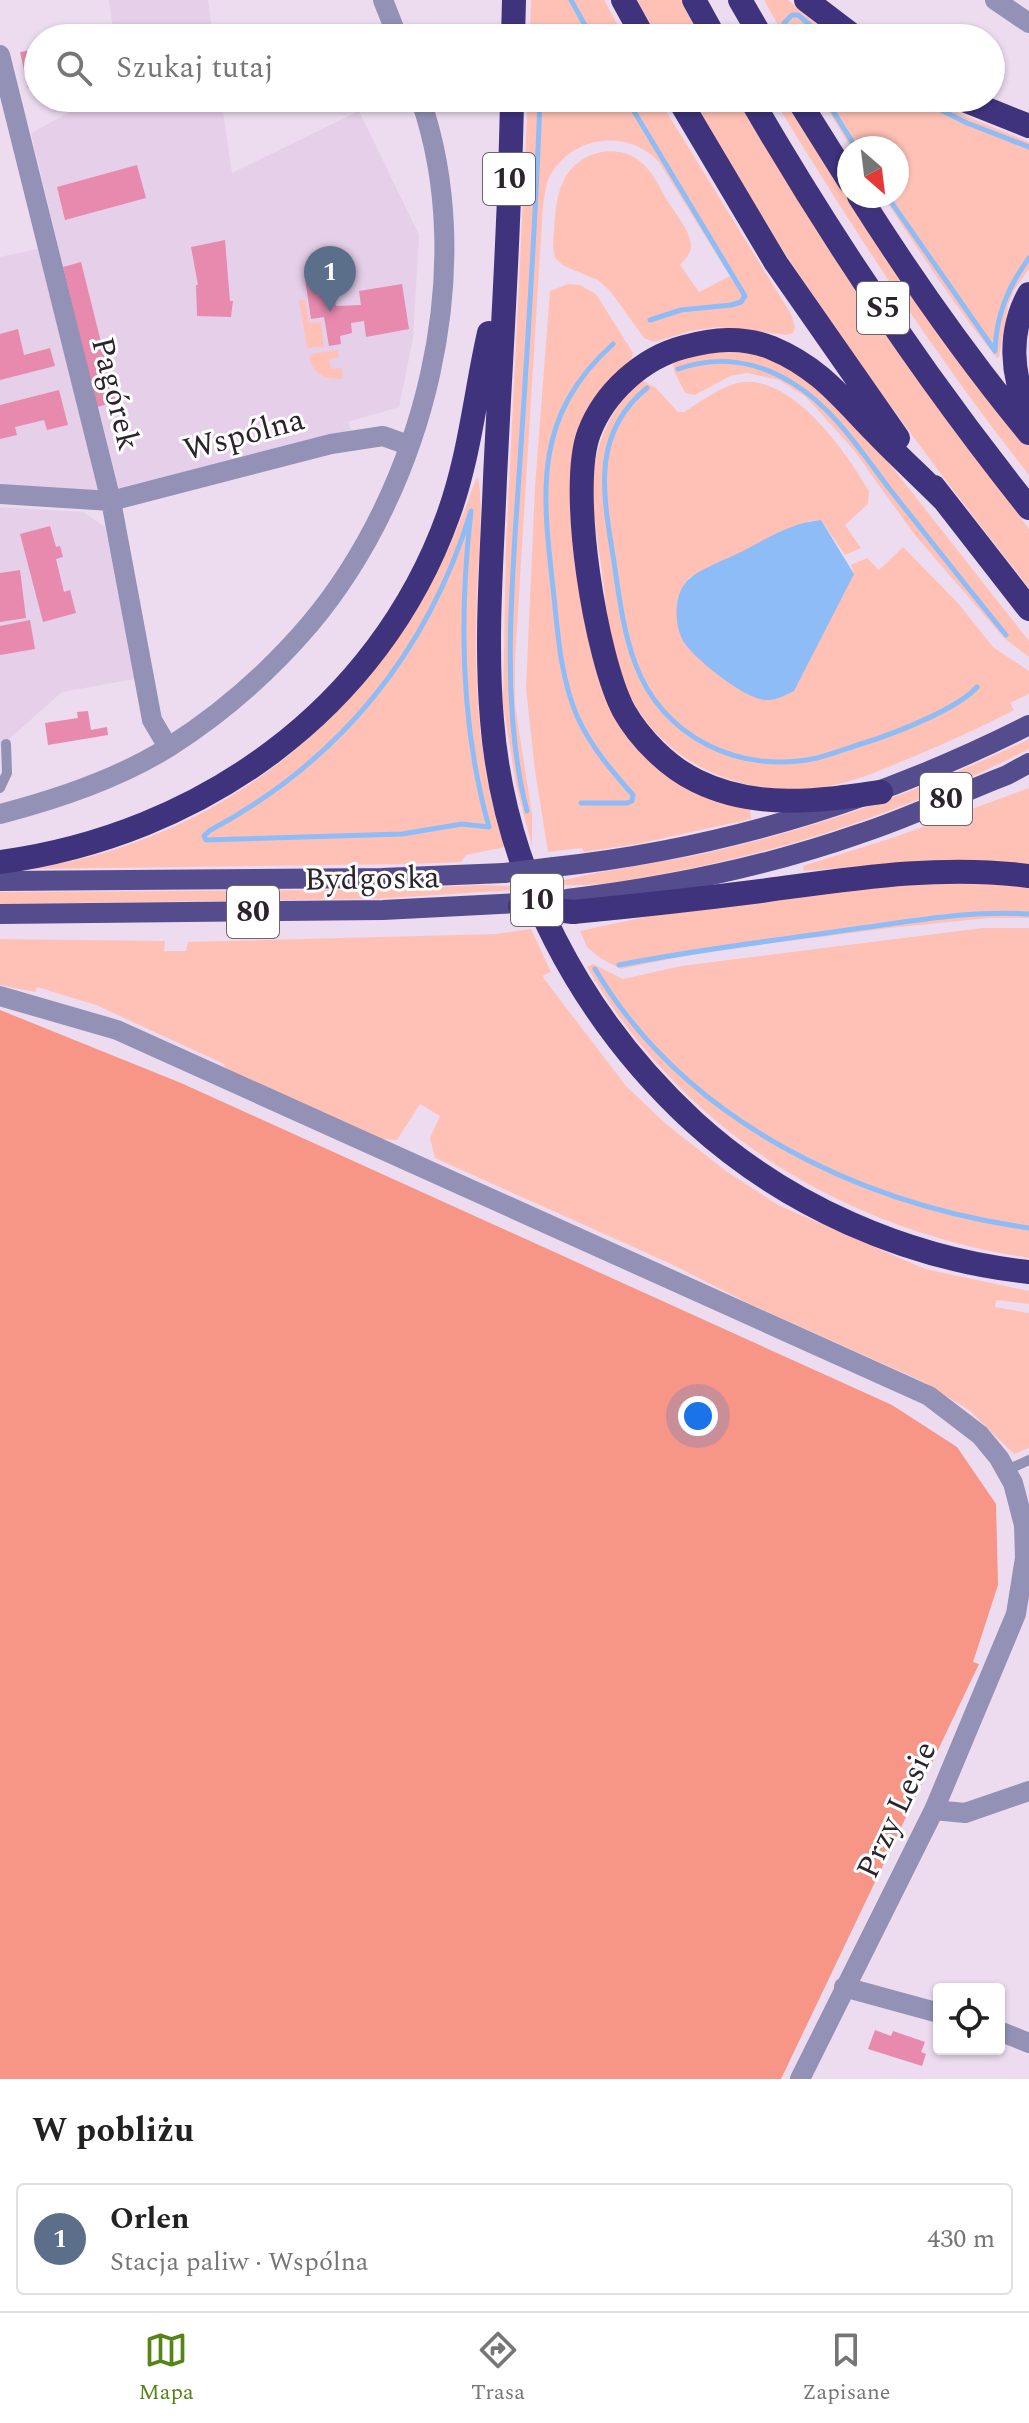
<!DOCTYPE html>
<html lang="pl">
<meta charset="utf-8">
<style>
:root{--surface:#fff;--page:#f2f2f2;--text:#222;--muted:#767676;--line:#e0e0e0;--accent:#558516}
body{margin:0;font-family:Spectral,serif;background:var(--page);color:var(--text)}
.controls{position:absolute;right:24px;bottom:24px;display:grid;overflow:hidden;border-radius:8px;box-shadow:0 2px 6px #0004}
.controls button{width:72px;height:72px;display:grid;place-items:center;padding:0;border:0;border-bottom:2px solid var(--line);background:var(--surface);color:var(--text);font:40px sans-serif}
.compass{position:absolute;left:837px;top:136px;width:72px;height:72px;border-radius:50%;background:var(--surface);box-shadow:0 2px 6px #0004;rotate:152deg}
.you{position:absolute;left:698px;top:1416px;width:28px;height:28px;margin:-20px;border:6px solid #fff;border-radius:50%;background:#1a73e8;box-shadow:0 0 0 12px #1a73e833}
.badge{display:grid;place-items:center;width:52px;height:52px;border-radius:50%;background:var(--accent);color:#fff;font-size:26px;font-weight:700}
.pin{position:absolute;translate:-50% -66px;filter:drop-shadow(0 2px 4px #0008)}
.pin::after{content:'';position:absolute;top:42px;width:28px;height:24px;background:inherit;clip-path:polygon(0 0,100% 0,50% 100%)}
.list{margin:0;padding:0;list-style:none}
h2{display:flex;justify-content:space-between;align-items:center;height:104px;margin:0;padding:0 32px;font-size:34px}
h2 small{font-size:26px;font-weight:400;color:var(--muted)}
.list li{display:grid;grid-template-columns:52px 1fr auto;gap:24px;align-items:center;box-sizing:border-box;height:112px;margin:0 16px 16px;padding:0 16px;border:2px solid var(--line);border-radius:8px}
.list b{display:block;font-size:30px;white-space:nowrap}
.list p{margin:0;font-size:26px;white-space:nowrap;color:var(--muted)}
.list em{font-size:26px;font-style:normal;color:var(--muted)}
.icon{flex:none;width:44px;height:44px;fill:none;stroke:currentColor;stroke-width:2;stroke-linecap:round;stroke-linejoin:round}
.map{position:relative;flex:none;width:1029px;height:2079px;overflow:hidden}
.search{position:absolute;background:var(--surface);box-shadow:0 2px 6px #0004;left:24px;right:24px;top:24px;height:88px;display:flex;align-items:center;gap:20px;box-sizing:border-box;padding:0 28px;border-radius:44px;color:var(--muted);font-size:30px}
.sheet{height:232px;background:var(--surface)}
nav{display:flex;justify-content:space-around;align-items:center;box-sizing:border-box;height:112px;border-top:2px solid var(--line);background:var(--surface);font-size:22px;color:var(--muted)}
nav a{display:grid;justify-items:center;gap:4px}
nav .on{color:var(--accent)}
.map>svg:first-child{display:block}
.built{fill:#e6cfe9}
.green{fill:#ffc1b6}
.forest{fill:#f79586}
.water{fill:#8dbcf6}
.lines{fill:none;stroke-linecap:round;stroke-linejoin:round}
.stream{stroke:#8dbcf6;stroke-width:5}
.building{fill:#e78aae}
.lane{stroke:#9391b6;stroke-width:10}
.street{stroke:#9391b6;stroke-width:20}
.primary{stroke:#554c8d;stroke-width:20}
.highway{stroke:#40337d;stroke-width:24}
.primary-bridge{stroke:#554c8d;stroke-width:20}
.highway-bridge{stroke:#40337d;stroke-width:24}
.labels{text-anchor:middle;dominant-baseline:central;stroke-width:6;stroke-linejoin:round;paint-order:stroke}
.shield{fill:#fff;stroke:#6b666b;stroke-width:2}
.shield-label{font-size:30px;font-weight:bold;fill:#2b242c}
.street-label{font-size:32px;fill:#2b242c;stroke:#fff}
</style>
<div class="map">
<svg width="1029" height="2079" viewBox="0 0 1029 2079">
<rect width="100%" height="100%" fill="#eddcf0"/>
<path class="built" d="M 109,0 L 208,0 L 213,38 L 114,38 Z
M 96,98 L 221,98 L 232,173 L 359,111 L 419,235 L 413,339 L 399,407 L 348,422 L 351,430 L 117,489 L 31,133 Z
M 46,247 L 111,501 L 0,494 L 0,257 Z
M 0,507 L 83,512 L 105,527 L 135,679 L 62,692 L 0,747 Z"/>
<path class="green" d="M 531,0 L 604,0 L 625,38 L 530,38 Z
M 637,0 L 681,0 L 702,38 L 658,38 Z
M 764,0 L 788,0 L 834,38 L 785,38 Z
M 528,98 L 658,98 L 791,314 L 795,327 L 793,333 L 787,335 L 718,327 L 691,331 L 654,342 L 644,338 L 611,292 L 598,280 L 564,266 L 555,258 L 553,247 C 555,226 554,199 564,180 C 578,151 619,141 643,164 C 654,174 660,188 667,200 C 675,213 689,229 691,244 C 692,253 685,259 680,265 L 699,292 L 730,276 L 659,162 C 627,127 568,136 548,180 C 545,188 545,197 543,205 L 515,660 L 515,705 L 532,814 L 532,846 L 516,785 L 503,703 L 506,547 Z
M 691,98 L 735,98 L 848,278 L 1029,529 L 1029,588 C 907,432 787,272 691,98 Z
M 773,98 L 793,98 L 909,280 L 1029,446 L 1029,475 C 935,356 852,228 773,98 Z
M 821,98 L 928,98 L 949,109 L 1029,142 L 1029,269 L 1014,290 L 1008,305 L 999,357 L 997,358 C 955,307 919,251 883,196 L 897,196 L 897,148 L 851,148 Z
M 568,284 L 580,285 L 596,294 L 633,353 L 631,361 L 577,438 L 621,724 L 750,808 L 751,819 L 637,844 L 584,852 L 582,848 L 548,852 L 535,771 L 526,688 L 535,487 L 550,291 Z
M 299,300 L 305,300 L 309,323 L 321,322 L 324,347 L 307,348 Z
M 338,350 L 339,357 L 329,359 L 331,369 L 341,368 L 343,378 C 326,381 314,374 309,358 L 312,354 Z
M 694,351 L 743,351 L 769,357 L 796,370 L 874,444 L 1029,641 L 1029,657 L 1004,638 L 914,534 L 853,449 L 806,397 L 779,380 L 747,373 L 730,376 L 695,395 L 685,393 L 674,371 L 673,362 Z
M 639,379 L 655,387 L 678,412 L 684,412 C 702,401 723,384 744,382 C 795,378 847,453 869,491 L 868,504 L 845,525 L 861,548 L 845,555 L 821,520 L 809,521 L 688,578 C 675,632 672,630 712,670 L 854,574 L 851,565 L 867,558 L 879,570 L 903,547 L 958,603 L 993,647 L 1029,671 L 1029,694 L 1010,703 L 1014,710 C 976,730 937,747 898,763 C 876,772 853,782 829,786 C 742,801 655,763 622,678 C 609,645 606,607 602,571 C 590,491 581,445 639,379 Z
M 478,477 C 484,505 478,562 477,593 C 474,679 477,764 505,847 L 466,855 L 461,862 L 412,864 L 27,869 C 193,847 340,743 423,598 C 438,572 451,544 462,516 C 468,504 471,488 478,477 Z
M 1029,739 L 1029,749 C 918,806 800,847 677,871 C 639,878 600,887 562,885 L 560,881 C 611,868 664,863 715,851 C 824,826 928,788 1029,739 Z
M 1029,788 L 1029,865 L 887,864 L 804,871 L 803,866 L 895,837 Z
M 929,881 L 1029,884 L 1029,918 L 989,918 L 890,928 L 703,952 L 621,969 L 600,958 L 587,947 L 580,931 L 681,909 Z
M 482,885 L 510,886 L 512,890 L 374,899 L 0,904 L 0,892 L 366,890 Z
M 983,928 L 1029,928 L 1029,1258 C 843,1229 683,1132 587,967 L 593,964 L 623,979 L 681,966 Z
M 531,929 L 551,972 L 542,976 L 626,1086 L 666,1124 L 726,1171 L 778,1205 L 925,1269 L 1029,1291 L 1029,1304 L 996,1300 L 995,1307 L 1029,1313 L 1029,1448 L 1014,1454 L 970,1411 L 924,1382 L 752,1305 L 669,1263 L 435,1158 L 430,1138 L 440,1116 L 420,1104 L 397,1140 L 381,1139 L 225,1068 L 224,1064 L 96,1005 L 37,987 L 35,992 L 0,985 L 0,939 L 165,941 L 164,951 L 186,951 L 188,942 L 495,934 Z"/>
<path class="forest" d="M 0,1010 L 181,1083 L 892,1405 L 957,1447 L 996,1504 L 998,1585 L 973,1662 L 979,1664 L 781,2079 L 0,2079 Z"/>
<path class="water" d="M 821,520 L 854,574 L 794,691 C 785,695 776,701 765,700 C 745,699 691,657 682,639 C 674,622 674,595 687,581 C 697,570 727,559 741,552 C 766,539 793,522 821,520 Z"/>
<g class="lines">
<path class="stream" d="M 571,0 L 592,38
M 542,38 L 543,27
M 790,38 L 784,23 L 792,15 L 798,15 L 826,38
M 626,98 L 745,296 L 741,302 L 731,305 L 681,310 L 650,320
M 825,98 L 856,148
M 917,98 L 967,123 L 1029,147
M 887,196 L 995,351 C 996,315 1008,287 1029,258
M 678,369 C 718,355 758,361 794,384 C 833,408 861,451 888,487 C 927,536 966,586 1006,635
M 647,388 C 589,435 604,498 614,562 C 619,596 623,630 635,663 C 662,738 741,775 817,758 C 833,754 848,748 864,743 C 893,734 958,709 977,687
M 471,511 C 459,616 460,724 489,827 L 462,824 L 402,834 L 206,840 L 204,836 L 209,831 C 340,761 428,652 471,511 Z
M 581,803 L 627,803 L 632,801 L 633,795 C 611,770 591,747 577,716 C 561,678 558,637 554,597 C 543,496 530,419 613,344
M 527,811 C 499,704 513,571 520,461 C 528,340 536,219 540,98
M 619,965 C 694,950 771,941 847,930 C 908,922 968,910 1029,914
M 595,969 C 685,1121 859,1204 1029,1228"/>
</g>
<path class="building" d="M 38,49 L 38,86 L 28,88 L 20,52 Z
M 137,165 L 146,198 L 65,220 L 57,187 Z
M 225,240 L 230,301 L 233,301 L 231,317 L 197,316 L 196,285 L 198,285 L 191,247 Z
M 343,254 L 344,281 L 332,283 L 336,306 L 361,305 L 359,291 L 402,284 L 409,329 L 366,337 L 364,321 L 351,323 L 352,333 L 340,336 L 341,344 L 329,346 L 324,317 L 311,319 L 304,272 L 309,271 L 308,259 Z
M 81,262 L 116,402 L 97,407 L 63,267 Z
M 18,329 L 24,355 L 50,348 L 55,366 L 0,380 L 0,334 Z
M 59,390 L 68,425 L 47,430 L 44,420 L 15,427 L 17,435 L 0,439 L 0,405 Z
M 50,526 L 56,547 L 60,546 L 63,557 L 56,559 L 64,592 L 70,590 L 76,613 L 43,622 L 20,534 Z
M 20,570 L 26,618 L 0,622 L 0,573 Z
M 30,620 L 35,649 L 0,655 L 0,626 Z
M 88,711 L 91,730 L 107,727 L 108,735 L 48,745 L 45,723 L 78,718 L 77,712 Z
M 875,2030 L 891,2036 L 893,2031 L 925,2042 L 921,2052 L 926,2054 L 922,2066 L 868,2049 Z"/>
<g class="lines">
<path class="lane" d="M 0,788 L 7,773 L 6,744
M 1007,1470 L 1029,1460"/>
<path class="street" d="M 383,0 L 398,38
M 995,0 L 1029,23
M 0,55 L 111,501 L 152,720 L 168,747
M 0,494 L 111,501 L 331,444 L 383,436 L 408,445
M 0,814 C 58,799 118,779 169,747 C 221,714 270,671 310,624 C 424,488 480,268 420,98
M 0,996 L 117,1030 L 929,1396 L 980,1435 L 999,1458 L 1013,1483 L 1024,1525 L 1025,1558 L 1016,1614 L 934,1810 L 800,2079
M 934,1810 L 965,1813 L 1029,1791
M 844,1987 L 939,2013
M 999,2031 L 1029,2043"/>
<path class="primary" d="M 554,867 C 721,849 879,801 1029,725
M 0,881 L 382,878 L 504,873
M 567,899 C 666,887 765,867 859,834 C 909,818 958,794 1007,775 L 1029,763
M 0,914 L 383,910 L 519,903"/>
<path class="highway" d="M 623,0 L 644,38
M 694,0 L 715,38
M 740,0 L 762,38
M 806,0 L 856,38
M 513,38 L 514,0
M 512,98 C 510,225 501,352 495,478 C 492,558 485,640 492,720 C 504,874 581,1018 694,1122 C 785,1205 906,1259 1029,1272
M 678,98 L 776,263 L 898,438
M 750,98 C 833,241 926,379 1029,508
M 797,98 L 849,181
M 959,98 L 1029,126
M 859,196 C 911,278 967,358 1029,433
M 1029,294 C 1008,332 1011,375 1029,414
M 934,487 L 1029,609
M 881,792 C 819,801 756,810 697,781 C 668,767 640,739 624,711 C 596,659 568,489 589,433 C 604,393 642,358 684,347 C 714,339 742,336 772,348 C 818,367 841,397 874,431 C 896,454 920,476 943,499
M 0,862 C 200,835 378,710 448,516 C 470,455 475,395 489,333
M 573,912 C 636,906 698,899 761,891 C 850,879 940,864 1029,876"/>
<path class="primary-bridge" d="M 504,873 L 554,867"/>
<path class="highway-bridge" d="M 520,906 L 573,912"/>
</g>
<g class="labels">
<g class="shield">
<rect x="483" y="153" width="52" height="52" rx="6"/>
<rect x="857" y="282" width="52" height="52" rx="6"/>
<rect x="920" y="773" width="52" height="52" rx="6"/>
<rect x="511" y="874" width="52" height="52" rx="6"/>
<rect x="227" y="886" width="52" height="52" rx="6"/>
</g>
<g class="shield-label">
<text x="509" y="179">10</text>
<text x="883" y="308">S5</text>
<text x="946" y="799">80</text>
<text x="537" y="900">10</text>
<text x="253" y="912">80</text>
</g>
<g class="street-label">
<text transform="translate(115 394) rotate(76)">Pagórek</text>
<text transform="translate(244 435) rotate(-15)">Wspólna</text>
<text transform="translate(372 879) rotate(-1)">Bydgoska</text>
<text transform="translate(897 1810) rotate(-65)">Przy Lesie</text>
</g>
</g>
</svg>
<div class="controls">
<button><svg class="icon" aria-label="locate" viewBox="0 0 24 24"><circle cx="12" cy="12" r="6"/><path d="M12 2v4M12 18v4M2 12h4M18 12h4"/></svg></button>
</div>
<svg class="compass" viewBox="-18 -18 36 36"><path d="M0-13l5 13h-10z" fill="#e53935"/><path d="M0 13l5-13h-10z" fill="#767676"/></svg>
<div class="you"></div>
<div class="pin badge" style="left:330px;top:312px;background:#5c6f8a">1</div>
<div class="search"><svg class="icon" aria-label="search" viewBox="0 0 24 24"><circle cx="10" cy="10" r="6"/><path d="M15 15l6 6"/></svg>Szukaj tutaj</div>
</div>
<section class="sheet">
<h2>W pobliżu<small></small></h2>
<ul class="list">
<li><span class="badge" style="background:#5c6f8a">1</span><div><b>Orlen</b><p>Stacja paliw · Wspólna</p></div><em>430 m</em></li>
</ul>
</section>
<nav>
<a class="on"><svg class="icon" aria-label="map" viewBox="0 0 24 24"><path d="M3 6l6-2 6 2 6-2v14l-6 2-6-2-6 2zM9 4v14M15 6v14"/></svg>Mapa</a>
<a><svg class="icon" aria-label="directions" viewBox="0 0 24 24"><path d="M12 3l9 9-9 9-9-9zM9 14v-3h6M13 9l2 2-2 2"/></svg>Trasa</a>
<a><svg class="icon" aria-label="saved" viewBox="0 0 24 24"><path d="M7 4h10v16l-5-4-5 4z"/></svg>Zapisane</a>
</nav>
